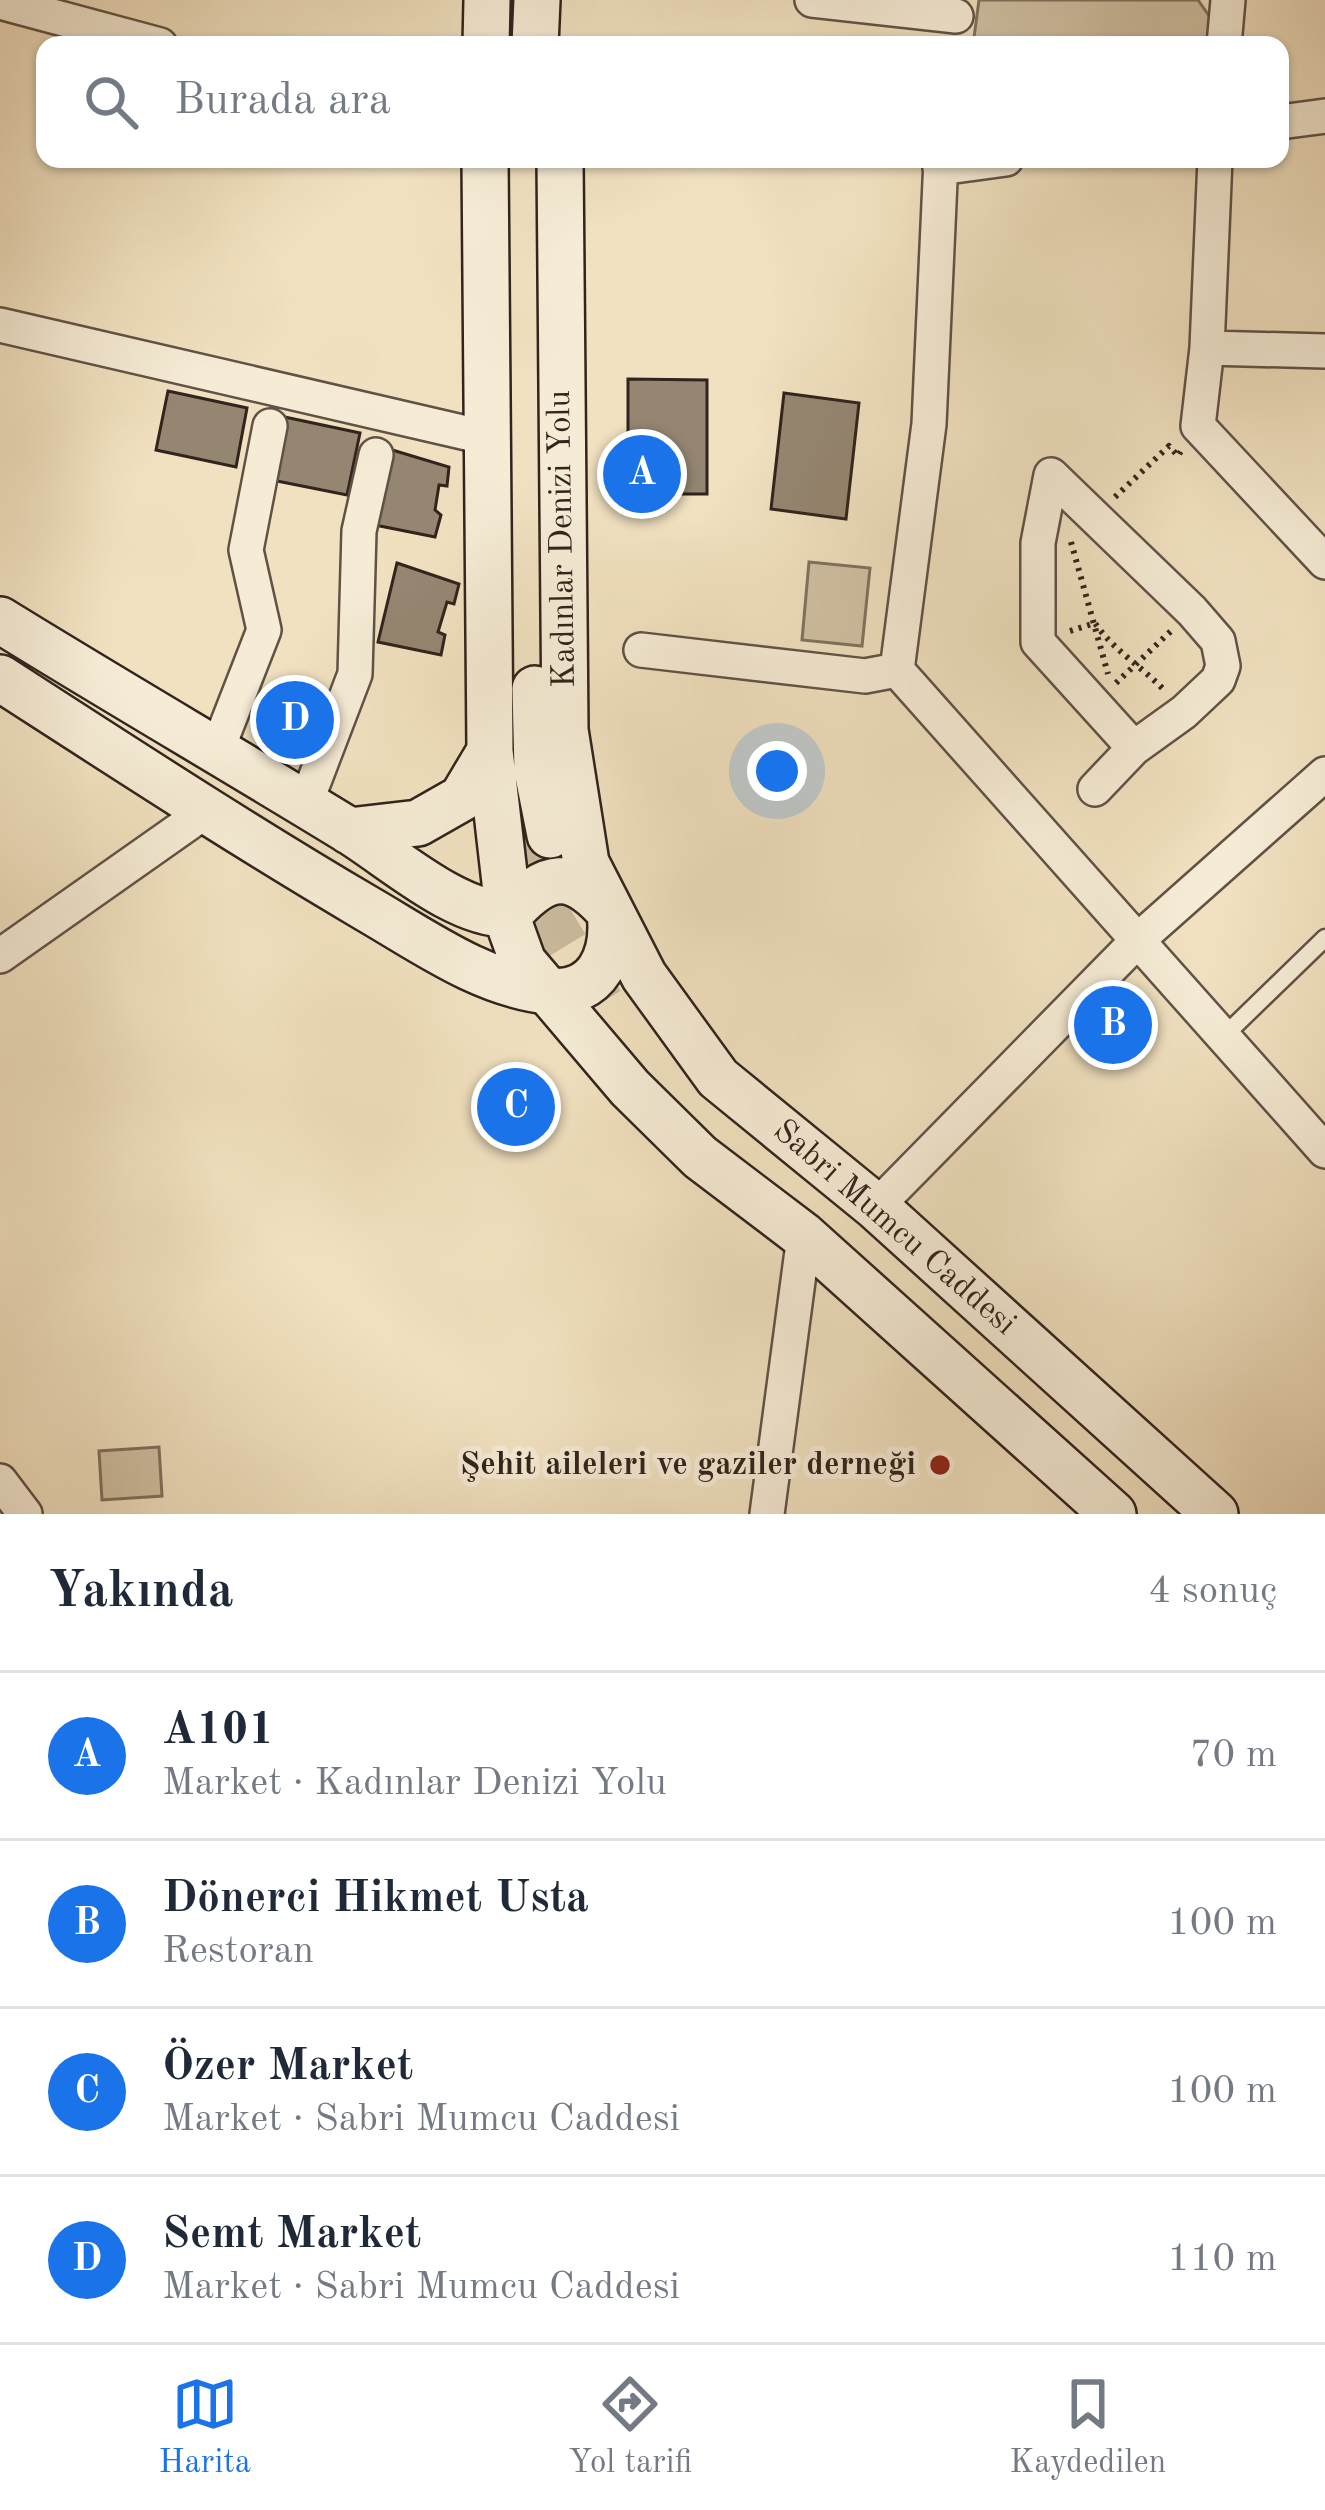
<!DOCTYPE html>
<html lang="tr">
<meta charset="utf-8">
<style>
:root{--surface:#fff;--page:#f2f2f3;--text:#1f2937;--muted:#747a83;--line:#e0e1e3;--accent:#1a73e8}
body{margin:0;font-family:"Old Standard TT",serif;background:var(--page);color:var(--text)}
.you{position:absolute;left:777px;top:771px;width:42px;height:42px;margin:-30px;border:9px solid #fff;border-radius:50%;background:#1a73e8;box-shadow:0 0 0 18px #1a73e833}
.badge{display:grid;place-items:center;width:78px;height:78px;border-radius:50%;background:var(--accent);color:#fff;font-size:39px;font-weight:700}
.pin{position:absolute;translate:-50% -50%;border:6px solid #fff;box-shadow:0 3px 12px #0006}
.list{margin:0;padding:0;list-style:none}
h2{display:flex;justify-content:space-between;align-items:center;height:156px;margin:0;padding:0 48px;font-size:51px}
h2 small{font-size:39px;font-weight:400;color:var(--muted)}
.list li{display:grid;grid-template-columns:78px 1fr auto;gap:36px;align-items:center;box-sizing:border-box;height:168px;padding:0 48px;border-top:3px solid var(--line)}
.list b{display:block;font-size:45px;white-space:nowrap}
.list p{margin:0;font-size:39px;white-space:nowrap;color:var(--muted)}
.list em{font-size:39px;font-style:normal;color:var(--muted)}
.icon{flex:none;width:66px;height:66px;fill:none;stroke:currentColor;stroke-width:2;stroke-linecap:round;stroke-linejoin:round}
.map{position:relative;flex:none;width:1325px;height:1514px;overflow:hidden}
.search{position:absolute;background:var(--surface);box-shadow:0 3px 9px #0004;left:36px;right:36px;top:36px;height:132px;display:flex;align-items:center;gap:30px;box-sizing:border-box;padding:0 42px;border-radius:24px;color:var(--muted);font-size:45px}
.sheet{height:828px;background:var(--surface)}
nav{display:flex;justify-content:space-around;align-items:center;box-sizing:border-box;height:168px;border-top:3px solid var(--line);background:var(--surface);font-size:33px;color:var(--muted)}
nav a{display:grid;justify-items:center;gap:6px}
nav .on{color:var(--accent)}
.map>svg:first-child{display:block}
.green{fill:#d0c1a4;stroke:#807260;stroke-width:3}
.building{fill:#958672;stroke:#31231d;stroke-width:3}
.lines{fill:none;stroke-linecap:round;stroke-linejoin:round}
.secondary-tunnel{stroke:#cbbb9f;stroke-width:45;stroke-dasharray:45 22;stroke-linecap:butt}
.lane-casing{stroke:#615246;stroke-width:21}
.street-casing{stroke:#615246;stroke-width:38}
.secondary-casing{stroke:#31231d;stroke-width:50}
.path{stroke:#31231d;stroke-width:6;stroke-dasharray:3 6;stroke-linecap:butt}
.lane{stroke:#f6ecd6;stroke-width:16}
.street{stroke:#f6ecd6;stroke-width:33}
.secondary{stroke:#f6ecd6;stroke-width:45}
.poi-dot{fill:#8f2418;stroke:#f6ecd6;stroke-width:4.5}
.labels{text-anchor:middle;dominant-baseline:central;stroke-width:10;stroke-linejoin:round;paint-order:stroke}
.street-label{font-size:33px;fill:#31231d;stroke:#f6ecd6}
.poi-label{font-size:33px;font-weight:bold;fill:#31231d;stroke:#f6ecd6;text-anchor:end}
</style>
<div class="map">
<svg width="1325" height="1514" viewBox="0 0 1325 1514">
<rect width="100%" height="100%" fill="#f1e1c0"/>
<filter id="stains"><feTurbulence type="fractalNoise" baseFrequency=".00167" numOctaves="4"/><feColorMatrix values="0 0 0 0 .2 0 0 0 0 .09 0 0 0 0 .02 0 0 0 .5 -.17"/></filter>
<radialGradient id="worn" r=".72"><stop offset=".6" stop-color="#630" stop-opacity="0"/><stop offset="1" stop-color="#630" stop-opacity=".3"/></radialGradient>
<path class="green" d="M 979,0 L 1198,0 L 1212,20 L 1207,45 L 973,45 Z
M 809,562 L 870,568 L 862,646 L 802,640 Z
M 159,1447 L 162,1496 L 102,1500 L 99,1451 Z"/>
<path class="building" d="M 628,379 L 707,380 L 707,494 L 628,494 Z
M 168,391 L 247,408 L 236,467 L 156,450 Z
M 784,393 L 859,403 L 846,519 L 771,509 Z
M 280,416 L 360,433 L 347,495 L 267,479 Z
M 389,449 L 449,467 L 447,486 L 439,485 L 435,510 L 441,515 L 435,537 L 370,524 Z
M 397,563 L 459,584 L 454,604 L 447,602 L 438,632 L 445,635 L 441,655 L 378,642 Z"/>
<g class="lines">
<path class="secondary-tunnel" d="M 529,841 L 551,921 L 610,1017"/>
<g class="lane-casing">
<path id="lane" d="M 1224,1036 L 1325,938"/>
</g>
<g class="street-casing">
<path id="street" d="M 812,0 L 956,16
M 0,2 L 160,45
M 1224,45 L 1228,0
M 1280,122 L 1325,116
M 941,159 L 929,424 L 897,670 L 1325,1151
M 1215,159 L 1207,348 L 1198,426 L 1325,562
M 940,168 L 1006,159
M 0,325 L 488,438
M 1207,348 L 1325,351
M 641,650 L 865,676 L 897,670
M 216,753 L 264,630 L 246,550 L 270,426
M 1095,789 L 1134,748 L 1184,712 L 1218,680 L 1223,666 L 1218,641 L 1192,611 L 1051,475 L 1038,543 L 1038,642 L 1134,748
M 305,805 L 355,674 L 359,531 L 376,455
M 0,956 L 206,811
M 876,1207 L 1139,939 L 1325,774
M 0,1481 L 25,1514
M 767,1514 L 804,1236"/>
</g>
<g class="secondary-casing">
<path id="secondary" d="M 486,45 L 487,0
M 535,45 L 537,0
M 485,159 L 490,751 L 510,926 L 523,962 L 630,1088 L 700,1157 L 804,1236 L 1113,1514
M 560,159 L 565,730 L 586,863 L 644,976 L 718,1078 L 876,1207 L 1215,1514
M 0,620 C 115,691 232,759 348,830 C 392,857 457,916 509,914
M 0,678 C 121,756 242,835 366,908 C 423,941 482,984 548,991 C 599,997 615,953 610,912 C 571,868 547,872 509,914
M 535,689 L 537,770 L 550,835
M 349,831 L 418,823 L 462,798 L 490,751"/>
</g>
<path class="path" d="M 1115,497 L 1169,446 L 1178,456 L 1182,449
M 1071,542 L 1108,674
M 1070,631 L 1095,623 C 1112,649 1141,666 1164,690
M 1116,683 L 1172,630"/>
<use href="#lane" class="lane"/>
<use href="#street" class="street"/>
<use href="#secondary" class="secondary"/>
</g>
<circle class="poi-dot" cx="940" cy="1465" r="12"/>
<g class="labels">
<g class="street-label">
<text transform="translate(563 539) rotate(-91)">Kadınlar Denizi Yolu</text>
<text transform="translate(894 1228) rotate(41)">Sabri Mumcu Caddesi</text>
</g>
<g class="poi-label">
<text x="916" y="1465">Şehit aileleri ve gaziler derneği</text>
</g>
</g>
<rect width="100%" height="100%" filter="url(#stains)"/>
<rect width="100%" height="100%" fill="url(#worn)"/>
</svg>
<div class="you"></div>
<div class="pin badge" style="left:642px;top:474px">A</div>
<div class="pin badge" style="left:1113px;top:1025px">B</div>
<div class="pin badge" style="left:516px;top:1107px">C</div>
<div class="pin badge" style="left:295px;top:720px">D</div>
<div class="search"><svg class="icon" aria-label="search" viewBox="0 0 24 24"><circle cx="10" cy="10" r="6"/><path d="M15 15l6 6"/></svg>Burada ara</div>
</div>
<section class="sheet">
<h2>Yakında<small>4 sonuç</small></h2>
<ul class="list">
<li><span class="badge">A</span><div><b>A101</b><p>Market · Kadınlar Denizi Yolu</p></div><em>70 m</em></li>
<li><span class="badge">B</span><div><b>Dönerci Hikmet Usta</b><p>Restoran</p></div><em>100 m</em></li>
<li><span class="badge">C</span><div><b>Özer Market</b><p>Market · Sabri Mumcu Caddesi</p></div><em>100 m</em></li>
<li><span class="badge">D</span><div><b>Semt Market</b><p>Market · Sabri Mumcu Caddesi</p></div><em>110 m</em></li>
</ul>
</section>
<nav>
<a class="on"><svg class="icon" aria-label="map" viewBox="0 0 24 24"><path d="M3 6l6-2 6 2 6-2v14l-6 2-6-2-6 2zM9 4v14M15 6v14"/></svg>Harita</a>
<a><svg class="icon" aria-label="directions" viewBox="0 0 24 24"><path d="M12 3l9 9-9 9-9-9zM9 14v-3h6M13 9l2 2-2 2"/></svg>Yol tarifi</a>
<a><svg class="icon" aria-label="saved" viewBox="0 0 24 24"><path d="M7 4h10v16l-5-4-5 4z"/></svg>Kaydedilen</a>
</nav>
